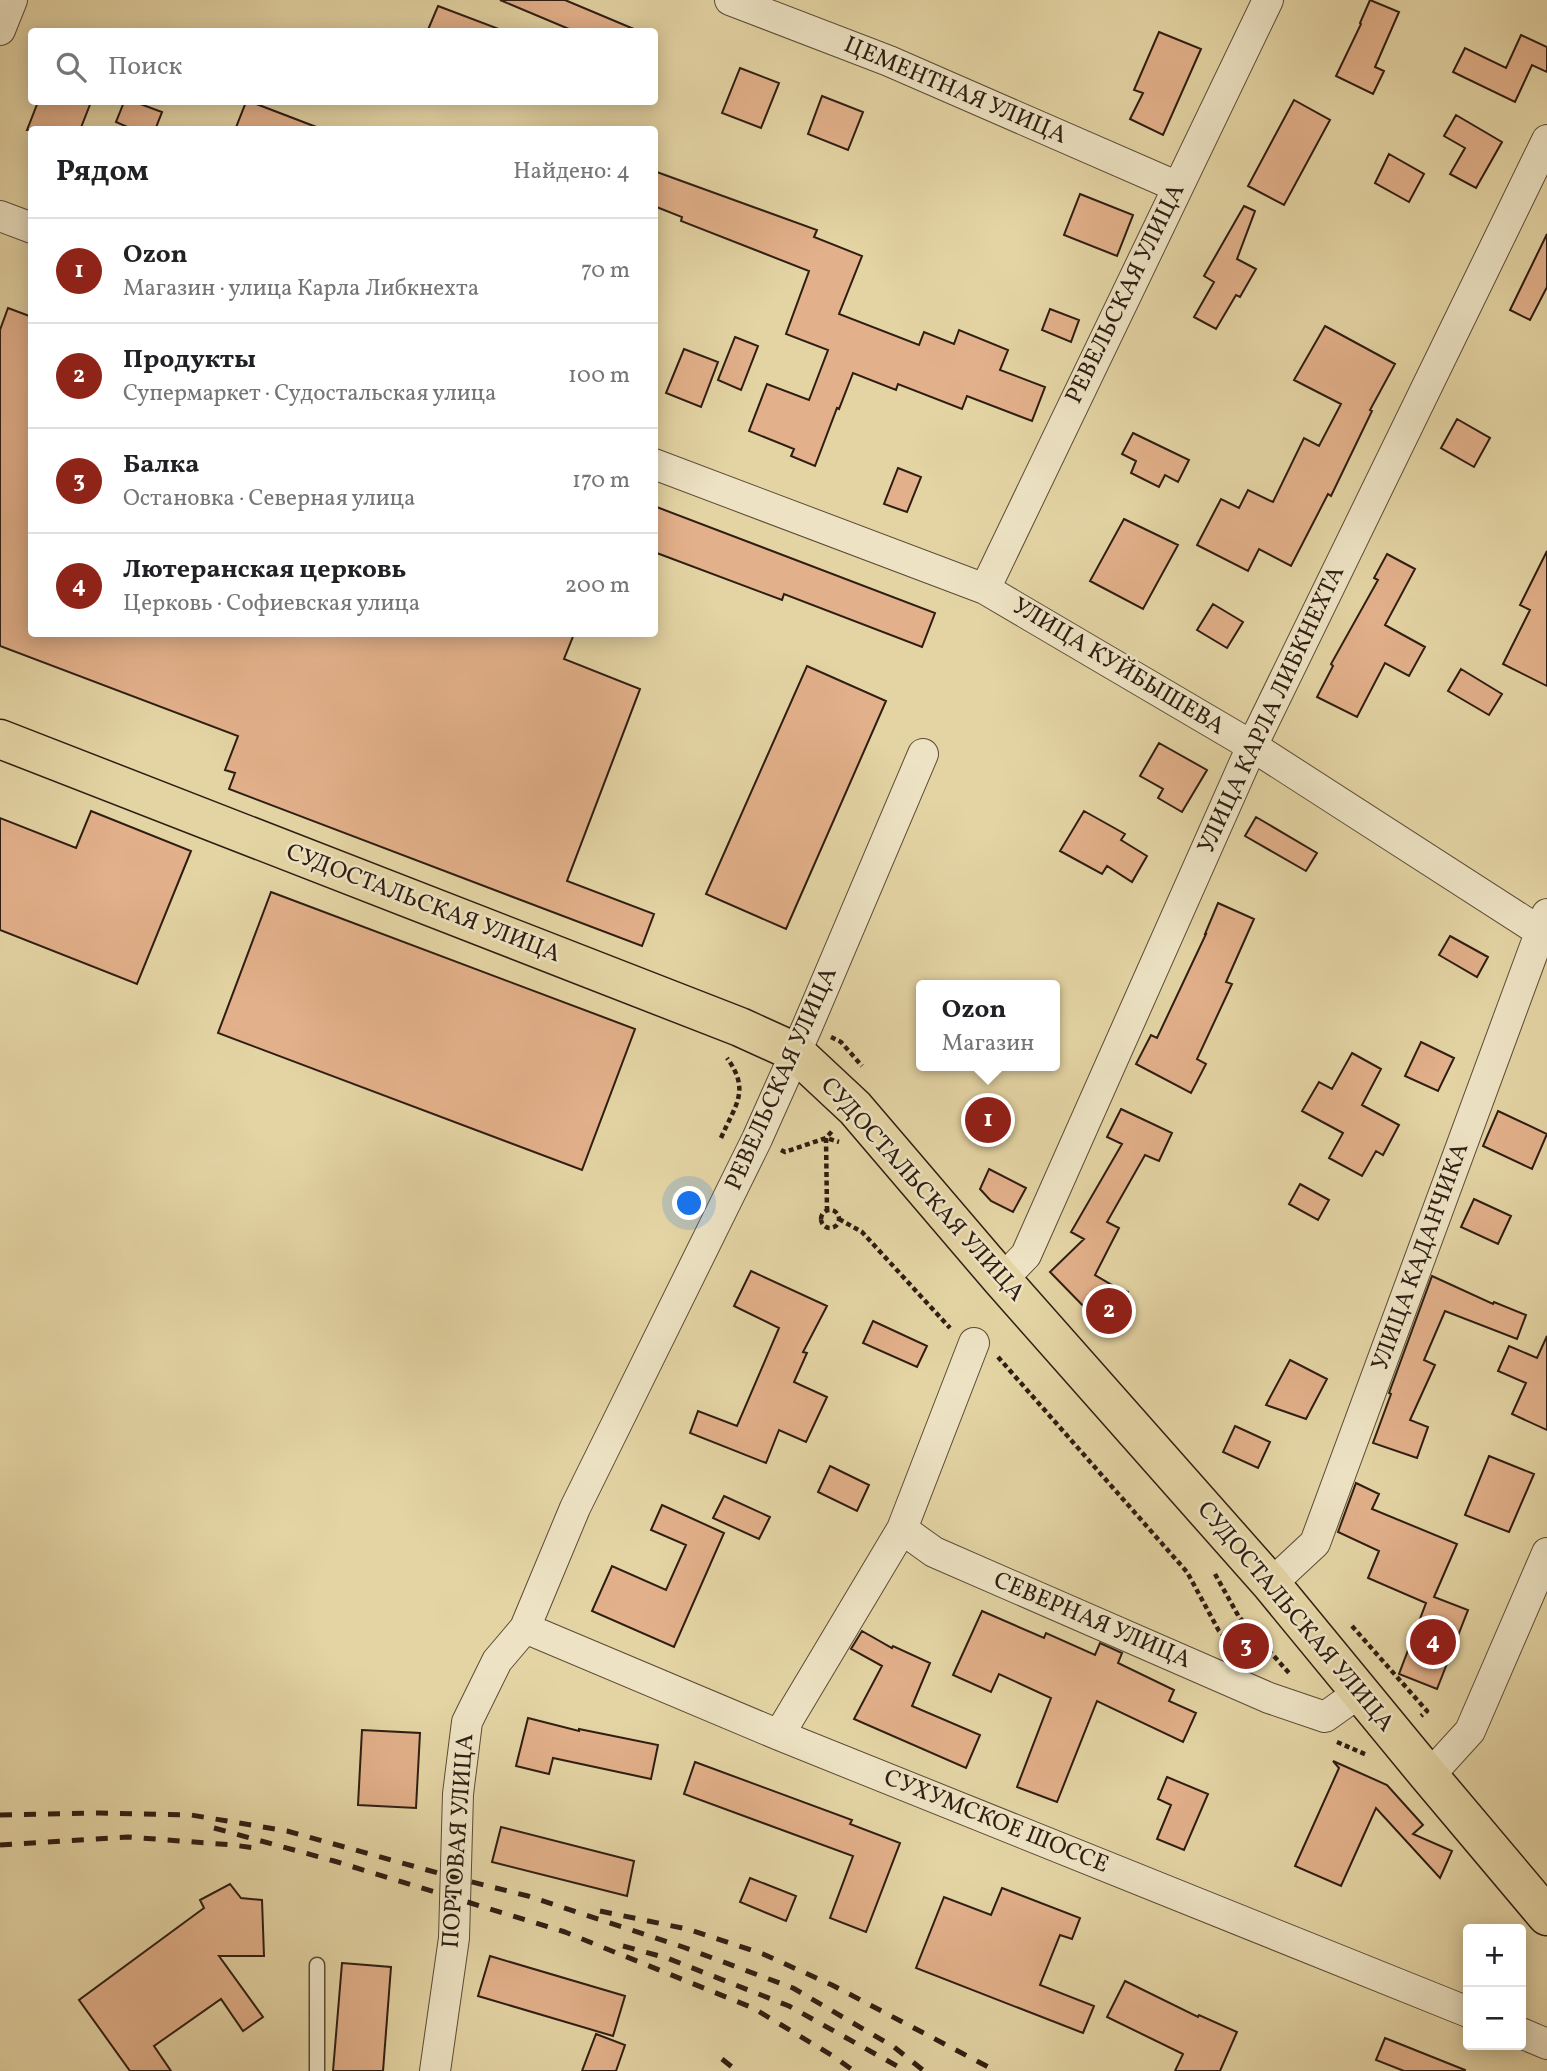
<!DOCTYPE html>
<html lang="ru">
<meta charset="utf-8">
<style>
:root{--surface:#fff;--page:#f6f6f6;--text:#202124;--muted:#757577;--line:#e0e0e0;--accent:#8f2418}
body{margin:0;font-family:Vollkorn,serif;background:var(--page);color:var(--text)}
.controls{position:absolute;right:21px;bottom:21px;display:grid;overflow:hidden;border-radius:7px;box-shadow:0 4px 18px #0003}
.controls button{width:63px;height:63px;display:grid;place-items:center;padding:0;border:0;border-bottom:2px solid var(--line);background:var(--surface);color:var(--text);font:35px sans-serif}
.you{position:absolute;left:690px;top:1204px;width:24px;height:24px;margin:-18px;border:5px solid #fff;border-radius:50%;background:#1a73e8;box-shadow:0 0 0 10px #1a73e833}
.badge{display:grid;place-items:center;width:46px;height:46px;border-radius:50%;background:var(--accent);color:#fff;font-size:23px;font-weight:700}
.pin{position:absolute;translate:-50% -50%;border:4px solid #fff;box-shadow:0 2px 7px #0006}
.popup{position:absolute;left:916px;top:980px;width:144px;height:91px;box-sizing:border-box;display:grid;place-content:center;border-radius:7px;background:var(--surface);filter:drop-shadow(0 2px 5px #0005);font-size:23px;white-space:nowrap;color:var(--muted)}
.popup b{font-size:26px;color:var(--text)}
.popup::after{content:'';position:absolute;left:50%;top:100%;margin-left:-14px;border:14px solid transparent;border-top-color:var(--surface)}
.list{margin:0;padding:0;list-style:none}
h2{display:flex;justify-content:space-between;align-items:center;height:91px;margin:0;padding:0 28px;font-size:30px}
h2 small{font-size:23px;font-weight:400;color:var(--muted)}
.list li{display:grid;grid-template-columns:46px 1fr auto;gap:21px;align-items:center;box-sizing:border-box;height:105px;padding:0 28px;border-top:2px solid var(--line)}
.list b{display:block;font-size:26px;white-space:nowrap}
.list p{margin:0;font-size:23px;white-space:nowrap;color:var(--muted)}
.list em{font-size:23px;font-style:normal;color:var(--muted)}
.icon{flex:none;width:38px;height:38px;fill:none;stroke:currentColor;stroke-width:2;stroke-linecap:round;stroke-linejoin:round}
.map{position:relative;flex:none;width:1547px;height:2071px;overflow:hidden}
.search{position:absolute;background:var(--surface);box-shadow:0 4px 18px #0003;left:28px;top:28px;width:630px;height:77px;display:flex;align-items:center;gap:18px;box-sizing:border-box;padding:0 24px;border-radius:7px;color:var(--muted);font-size:26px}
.panel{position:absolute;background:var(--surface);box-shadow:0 4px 18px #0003;left:28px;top:126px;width:630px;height:511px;border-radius:7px}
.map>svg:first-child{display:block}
.building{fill:#e2b08a;stroke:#2e1d12;stroke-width:2}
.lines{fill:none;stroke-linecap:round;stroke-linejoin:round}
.service-casing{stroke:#5c4b36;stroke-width:17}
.minor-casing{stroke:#5c4b36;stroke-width:32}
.trunk-casing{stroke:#2e1d12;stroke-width:41}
.path{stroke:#2e1d12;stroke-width:4.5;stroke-dasharray:5 3.5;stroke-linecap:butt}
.service{stroke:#ede3c4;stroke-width:14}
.minor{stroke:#ede3c4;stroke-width:30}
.trunk{stroke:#e4d4a4;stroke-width:38}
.rail{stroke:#2e1d12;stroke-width:5;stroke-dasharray:12 12;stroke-linecap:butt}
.labels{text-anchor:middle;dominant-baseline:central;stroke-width:5;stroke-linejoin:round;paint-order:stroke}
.street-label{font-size:24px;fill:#2e1d12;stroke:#ede3c4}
</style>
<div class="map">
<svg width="1547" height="2071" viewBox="0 0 1547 2071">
<rect width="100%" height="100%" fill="#e4d4a4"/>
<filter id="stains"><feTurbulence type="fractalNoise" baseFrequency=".00286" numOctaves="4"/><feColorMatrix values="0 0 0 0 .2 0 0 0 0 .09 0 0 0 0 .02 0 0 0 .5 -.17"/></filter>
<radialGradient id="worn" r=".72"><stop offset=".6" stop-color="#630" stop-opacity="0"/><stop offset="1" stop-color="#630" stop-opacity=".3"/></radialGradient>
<path class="building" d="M 500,0 L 565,0 L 641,32 L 576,32 Z
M 1370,0 L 1399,12 L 1375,67 L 1384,71 L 1373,94 L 1336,76 L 1361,24 L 1360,23 Z
M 438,6 L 499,29 L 498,32 L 427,32 Z
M 1159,32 L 1201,49 L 1163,135 L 1130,119 L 1143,93 L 1134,90 Z
M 1521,35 L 1547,47 L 1547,72 L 1532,65 L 1515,102 L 1453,72 L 1465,48 L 1506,68 Z
M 740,68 L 779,83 L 761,128 L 722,113 Z
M 822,96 L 863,112 L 848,150 L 808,134 Z
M 1294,100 L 1330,120 L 1284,205 L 1248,186 Z
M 38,102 L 91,102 L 80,130 L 27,130 Z
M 124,102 L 135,102 L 162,112 L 155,130 L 134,130 L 116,122 Z
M 246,102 L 251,102 L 319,128 L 319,130 L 235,130 Z
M 1456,115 L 1502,142 L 1476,188 L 1450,174 L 1465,148 L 1444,136 Z
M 1389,154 L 1424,174 L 1409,202 L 1375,183 Z
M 654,171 L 817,230 L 814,237 L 862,256 L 839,314 L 919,345 L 924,332 L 954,344 L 959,330 L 1008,350 L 1000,370 L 1045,387 L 1032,421 L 967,396 L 962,409 L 898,384 L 896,390 L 853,373 L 839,409 L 837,408 L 815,466 L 791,456 L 794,449 L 749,431 L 767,384 L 809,400 L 828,350 L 786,334 L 809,271 L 681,221 L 682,217 L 654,206 Z
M 1080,194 L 1133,215 L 1117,256 L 1064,235 Z
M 1244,206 L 1255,211 L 1237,259 L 1256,269 L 1240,297 L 1236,295 L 1216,329 L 1194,317 L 1214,282 L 1204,276 Z
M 1547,234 L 1547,287 L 1530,320 L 1510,310 Z
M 8,308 L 32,317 L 32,634 L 574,634 L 564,659 L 640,689 L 567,881 L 654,914 L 642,946 L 229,789 L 235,773 L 225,770 L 238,736 L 0,646 L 0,330 Z
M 1050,309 L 1079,320 L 1071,342 L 1042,330 Z
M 1325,326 L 1395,364 L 1370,410 L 1372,411 L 1331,496 L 1328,494 L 1291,566 L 1259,549 L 1248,571 L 1197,545 L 1221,499 L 1239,508 L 1248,490 L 1273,502 L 1304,438 L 1319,446 L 1341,404 L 1294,380 Z
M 735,337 L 758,346 L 741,390 L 718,380 Z
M 684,349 L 718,362 L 701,407 L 666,393 Z
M 1457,419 L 1490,438 L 1474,467 L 1441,448 Z
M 1133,433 L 1189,460 L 1178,482 L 1165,475 L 1159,487 L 1131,473 L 1136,461 L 1122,454 Z
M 898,468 L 921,477 L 907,512 L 884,504 Z
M 654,506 L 935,613 L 922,647 L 784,594 L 782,600 L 654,552 Z
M 1124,519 L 1178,545 L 1143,609 L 1090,581 Z
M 1547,551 L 1547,686 L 1503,664 L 1530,610 L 1520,605 Z
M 1387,554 L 1415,569 L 1385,625 L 1425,647 L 1409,676 L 1385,663 L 1357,717 L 1317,697 L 1333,666 L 1331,664 L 1378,580 L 1374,578 Z
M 1213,604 L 1243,622 L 1227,648 L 1197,630 Z
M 807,666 L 886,701 L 786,929 L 706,894 Z
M 1461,669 L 1502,694 L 1489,715 L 1448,691 Z
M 1159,743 L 1207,770 L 1182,812 L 1158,798 L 1163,789 L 1140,776 Z
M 91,811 L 191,851 L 137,984 L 0,930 L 0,818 L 76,848 Z
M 1084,811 L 1125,834 L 1121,840 L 1147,856 L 1132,882 L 1107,866 L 1102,874 L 1060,851 Z
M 1256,817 L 1317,853 L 1306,871 L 1245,836 Z
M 271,892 L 635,1029 L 582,1170 L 218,1033 Z
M 1218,903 L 1254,919 L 1226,982 L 1232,984 L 1197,1059 L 1206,1064 L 1191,1093 L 1136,1064 L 1151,1035 L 1157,1038 L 1206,934 L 1205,934 Z
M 1450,936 L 1488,957 L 1477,977 L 1439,955 Z
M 1421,1042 L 1454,1058 L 1438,1091 L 1405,1076 Z
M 1352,1053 L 1381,1069 L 1362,1105 L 1399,1125 L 1383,1155 L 1376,1151 L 1362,1176 L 1329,1158 L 1343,1133 L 1302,1111 L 1319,1082 L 1332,1089 Z
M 1121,1109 L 1172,1133 L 1159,1161 L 1145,1155 L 1107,1222 L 1119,1228 L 1095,1275 L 1119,1289 L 1128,1292 L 1123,1324 L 1095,1318 L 1050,1272 L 1084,1239 L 1071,1232 L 1122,1144 L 1107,1137 Z
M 1498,1111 L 1547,1134 L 1532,1169 L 1483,1146 Z
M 989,1169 L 1026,1188 L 1013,1212 L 991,1201 L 980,1189 Z
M 1300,1184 L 1329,1200 L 1318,1220 L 1289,1204 Z
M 1474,1199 L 1511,1216 L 1498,1244 L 1461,1227 Z
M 751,1271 L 827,1306 L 803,1352 L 807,1353 L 794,1382 L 827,1397 L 806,1442 L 779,1430 L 766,1463 L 690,1433 L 698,1411 L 737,1426 L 779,1328 L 734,1306 Z
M 1432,1276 L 1493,1304 L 1494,1302 L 1526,1315 L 1517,1339 L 1445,1311 L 1424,1360 L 1435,1365 L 1410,1420 L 1428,1427 L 1417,1458 L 1373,1443 L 1391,1394 L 1389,1393 Z
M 873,1321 L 927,1346 L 917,1367 L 863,1343 Z
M 1547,1336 L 1547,1430 L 1512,1414 L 1526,1383 L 1498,1371 L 1509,1346 L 1537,1358 Z
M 1290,1360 L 1327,1379 L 1306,1419 L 1266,1405 Z
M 1235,1426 L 1270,1442 L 1258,1468 L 1223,1452 Z
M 1489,1456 L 1534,1474 L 1509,1532 L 1465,1515 Z
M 830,1466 L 869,1485 L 857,1511 L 818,1492 Z
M 1356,1483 L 1379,1494 L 1372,1509 L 1457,1544 L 1434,1597 L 1468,1610 L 1437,1689 L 1399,1674 L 1426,1603 L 1368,1578 L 1379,1551 L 1338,1532 Z
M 724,1496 L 770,1517 L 759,1539 L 713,1518 Z
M 662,1505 L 724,1533 L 674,1647 L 592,1611 L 612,1566 L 666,1590 L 686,1545 L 651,1530 Z
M 982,1611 L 1044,1638 L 1046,1633 L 1095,1655 L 1100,1643 L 1122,1653 L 1118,1663 L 1174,1690 L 1169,1701 L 1196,1713 L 1183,1742 L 1097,1701 L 1057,1802 L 1017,1787 L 1051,1698 L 999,1674 L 991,1692 L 953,1675 Z
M 862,1631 L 892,1648 L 893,1646 L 930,1663 L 912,1706 L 980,1735 L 966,1768 L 854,1719 L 882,1666 L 851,1649 Z
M 528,1718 L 579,1731 L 579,1729 L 658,1745 L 651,1779 L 553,1758 L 549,1774 L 516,1766 Z
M 362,1730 L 420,1733 L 416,1808 L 358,1805 Z
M 1333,1761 L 1387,1785 L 1423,1825 L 1413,1834 L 1452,1851 L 1440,1878 L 1376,1808 L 1341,1886 L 1295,1866 L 1339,1768 Z
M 695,1762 L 852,1820 L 850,1824 L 900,1843 L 866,1932 L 830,1918 L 853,1856 L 684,1794 Z
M 1167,1777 L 1208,1794 L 1184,1850 L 1157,1839 L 1171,1805 L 1158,1799 Z
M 501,1827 L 634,1861 L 627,1896 L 492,1862 Z
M 750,1878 L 796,1896 L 786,1921 L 740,1902 Z
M 230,1884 L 241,1898 L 262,1900 L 264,1956 L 219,1956 L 263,2017 L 243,2031 L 221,1999 L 154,2046 L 171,2071 L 130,2071 L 79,2000 L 204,1908 L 200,1900 Z
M 1002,1888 L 1080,1918 L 1072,1939 L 1060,1935 L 1040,1985 L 1094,2006 L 1083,2033 L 916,1968 L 944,1897 L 991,1915 Z
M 490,1956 L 625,1996 L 613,2036 L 478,1996 Z
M 342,1963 L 391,1967 L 383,2071 L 333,2071 Z
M 1125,1981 L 1198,2017 L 1199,2015 L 1237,2032 L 1220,2071 L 1175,2071 L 1183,2054 L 1107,2017 Z
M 596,2034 L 625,2045 L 616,2071 L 582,2071 Z
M 1385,2038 L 1465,2070 L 1465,2071 L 1404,2071 L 1376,2060 Z"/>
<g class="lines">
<g class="service-casing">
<path id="service" d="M 317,1965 L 317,2071"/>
</g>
<g class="minor-casing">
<path id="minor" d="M 730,0 L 889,61 L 1178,187
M 0,30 L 12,0
M 0,216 L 32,228
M 654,464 L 985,589 L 1252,746 L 1547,936
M 985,589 L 1268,0
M 1002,1280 L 1026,1255 L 1252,746 L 1547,140
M 902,1529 L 934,1552 L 1269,1698 L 1325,1717 L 1360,1692
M 1271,1584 L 1315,1543 L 1547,914
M 525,1628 L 779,1735 L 1468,2012
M 779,1735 L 902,1529 L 974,1343
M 1429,1776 L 1470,1731 L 1547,1553
M 1521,2033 L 1547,2044
M 435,2071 L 454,1938 L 458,1794 L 467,1722 L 497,1661 L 525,1628 L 575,1508 L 757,1139 L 807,1027 L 923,754"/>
</g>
<g class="trunk-casing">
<path id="trunk" d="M 0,739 L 740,1027 L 795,1052 L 855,1108 L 1002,1280 L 1271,1584 L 1429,1776 L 1547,1916"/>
</g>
<path class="path" d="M 831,1037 L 841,1042 L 862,1066
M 721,1138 C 735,1105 751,1091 727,1058
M 781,1150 L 785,1152 L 826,1138 L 839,1142
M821 1219a9 9 0 1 1 18 0a9 9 0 1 1-18 0Z
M 827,1211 L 826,1138 L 833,1130
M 839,1219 L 862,1232 L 950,1328
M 998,1357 L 1187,1572 L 1219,1631 L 1243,1654
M 1215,1574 L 1239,1617 L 1289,1673
M 1352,1626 L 1427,1711 L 1421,1716
M 1337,1742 L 1367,1755"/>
<use href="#service" class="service"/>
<use href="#minor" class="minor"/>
<use href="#trunk" class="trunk"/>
<path class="rail" d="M 0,1815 L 100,1813 L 191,1815 L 287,1831 L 456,1878 L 528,1896 L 683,1947 L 793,1988 L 894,2047 L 924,2071
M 214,1828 L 334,1861 L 565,1932 L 753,2008 L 833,2056 L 854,2071
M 0,1845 L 128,1837 L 233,1845 L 262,1849
M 600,1911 L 687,1929 L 763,1954 L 832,1985 L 996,2071
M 623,1946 L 667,1958 L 789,2006 L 906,2071
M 722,2059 L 737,2071"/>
</g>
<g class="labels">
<g class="street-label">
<text transform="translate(955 91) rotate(23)">ЦЕМЕНТНАЯ УЛИЦА</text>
<text transform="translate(1126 294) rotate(-64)">РЕВЕЛЬСКАЯ УЛИЦА</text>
<text transform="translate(1118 667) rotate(31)">УЛИЦА КУЙБЫШЕВА</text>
<text transform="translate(1272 710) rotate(-65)">УЛИЦА КАРЛА ЛИБКНЕХТА</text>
<text transform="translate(423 904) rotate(21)">СУДОСТАЛЬСКАЯ УЛИЦА</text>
<text transform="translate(782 1079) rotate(-66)">РЕВЕЛЬСКАЯ УЛИЦА</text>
<text transform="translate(922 1190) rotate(48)">СУДОСТАЛЬСКАЯ УЛИЦА</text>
<text transform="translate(1421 1257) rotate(-70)">УЛИЦА КАДАНЧИКА</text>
<text transform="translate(1295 1617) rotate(50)">СУДОСТАЛЬСКАЯ УЛИЦА</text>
<text transform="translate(1092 1621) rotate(23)">СЕВЕРНАЯ УЛИЦА</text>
<text transform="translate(996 1822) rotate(22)">СУХУМСКОЕ ШОССЕ</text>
<text transform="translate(459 1841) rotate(-86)">ПОРТОВАЯ УЛИЦА</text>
</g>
</g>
<rect width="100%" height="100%" filter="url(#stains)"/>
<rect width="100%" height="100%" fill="url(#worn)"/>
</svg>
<div class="controls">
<button>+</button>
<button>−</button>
</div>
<div class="you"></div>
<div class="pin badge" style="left:988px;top:1120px">1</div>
<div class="popup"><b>Ozon</b>Магазин</div>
<div class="pin badge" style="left:1109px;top:1311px">2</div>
<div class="pin badge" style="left:1246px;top:1646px">3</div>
<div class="pin badge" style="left:1433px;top:1642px">4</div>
<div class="search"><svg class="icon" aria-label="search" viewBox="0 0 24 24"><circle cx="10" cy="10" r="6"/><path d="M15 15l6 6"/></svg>Поиск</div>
<section class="panel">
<h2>Рядом<small>Найдено: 4</small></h2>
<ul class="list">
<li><span class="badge">1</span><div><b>Ozon</b><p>Магазин · улица Карла Либкнехта</p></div><em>70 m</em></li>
<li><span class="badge">2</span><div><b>Продукты</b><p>Супермаркет · Судостальская улица</p></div><em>100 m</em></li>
<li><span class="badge">3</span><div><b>Балка</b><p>Остановка · Северная улица</p></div><em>170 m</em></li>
<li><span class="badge">4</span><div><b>Лютеранская церковь</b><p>Церковь · Софиевская улица</p></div><em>200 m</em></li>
</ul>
</section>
</div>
